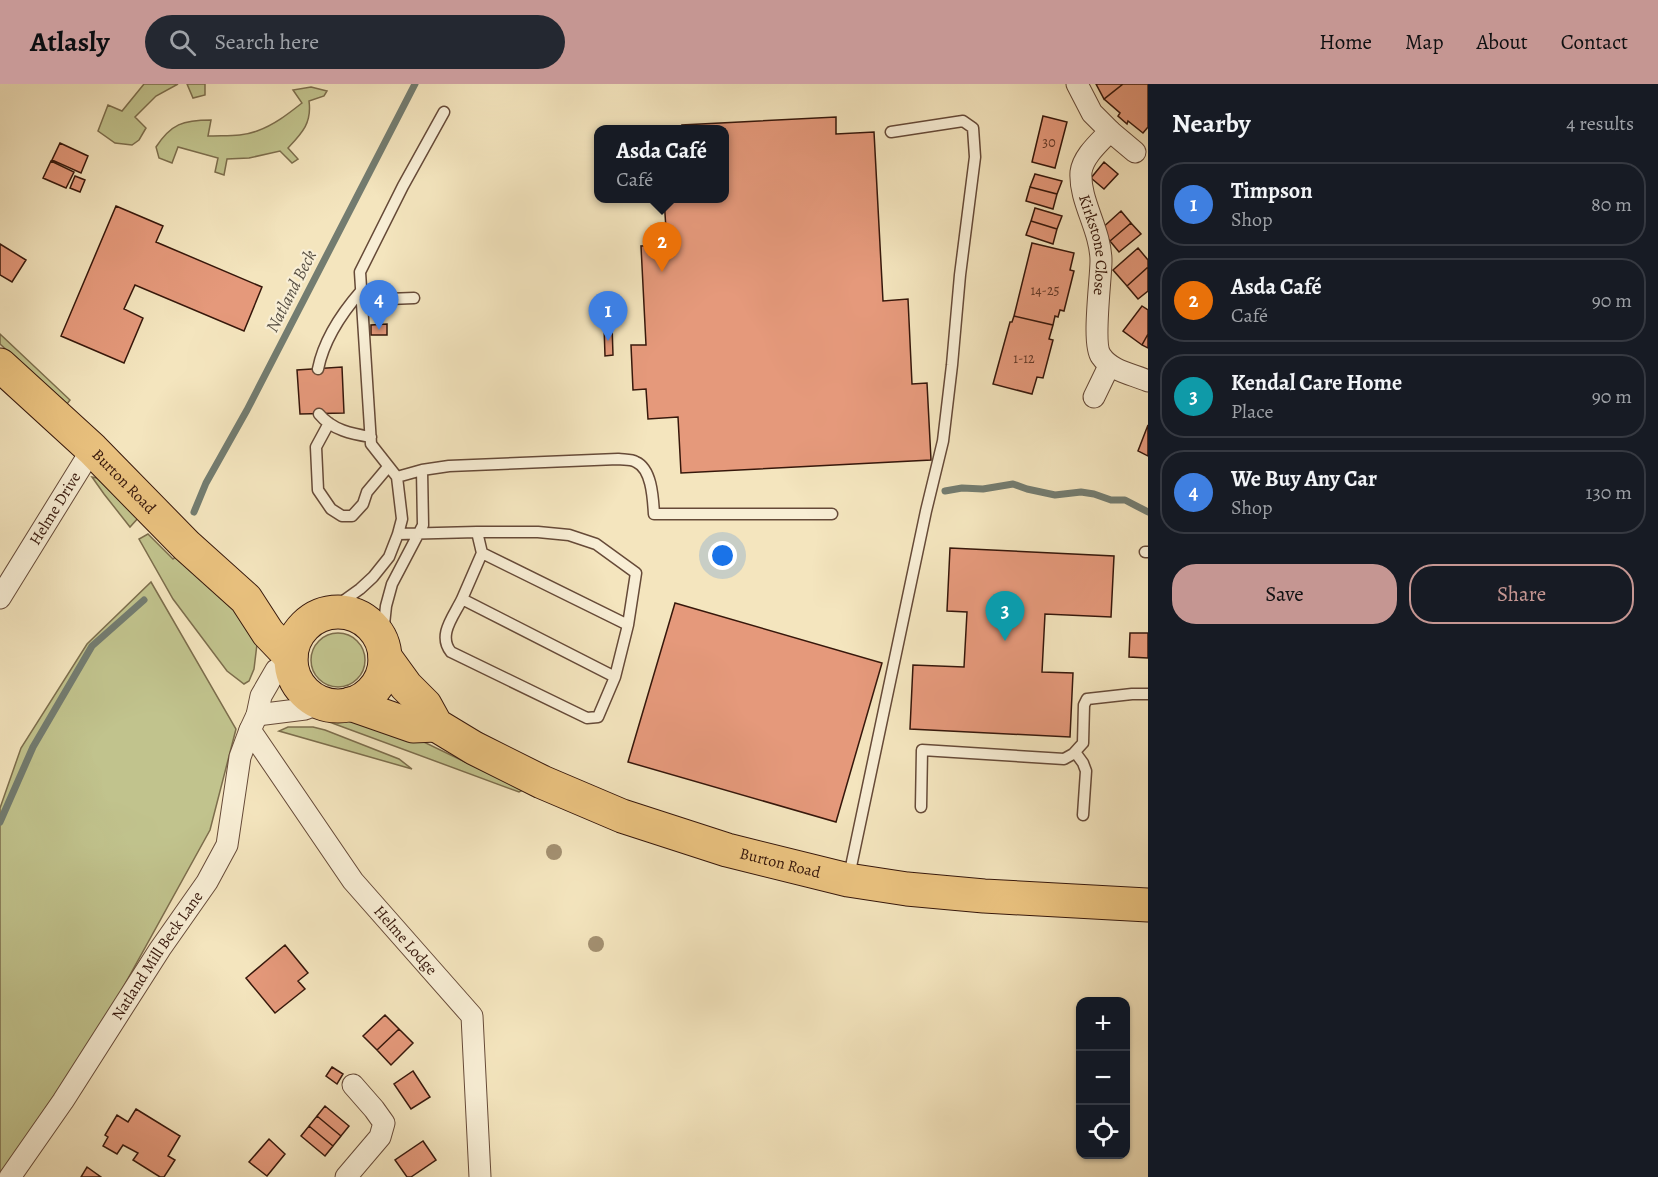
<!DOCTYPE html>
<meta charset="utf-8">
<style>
:root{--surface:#171b24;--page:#242831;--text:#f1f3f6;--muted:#9ea1a6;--line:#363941;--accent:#c59692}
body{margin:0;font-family:Alegreya,serif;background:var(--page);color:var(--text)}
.controls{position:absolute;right:18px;bottom:18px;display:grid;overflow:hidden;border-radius:12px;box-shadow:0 2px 4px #0004}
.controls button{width:54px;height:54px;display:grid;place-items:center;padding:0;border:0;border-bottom:2px solid var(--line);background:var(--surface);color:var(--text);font:30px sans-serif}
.you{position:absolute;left:723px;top:472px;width:21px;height:21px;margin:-15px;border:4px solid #fff;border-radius:50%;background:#1a73e8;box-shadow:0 0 0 9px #1a73e833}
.badge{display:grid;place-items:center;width:39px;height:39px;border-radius:50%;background:var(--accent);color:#fff;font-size:20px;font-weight:700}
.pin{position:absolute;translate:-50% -50px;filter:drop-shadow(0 2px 3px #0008)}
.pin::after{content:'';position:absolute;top:32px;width:21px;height:18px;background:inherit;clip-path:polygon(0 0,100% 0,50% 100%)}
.popup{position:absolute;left:594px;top:41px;width:135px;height:78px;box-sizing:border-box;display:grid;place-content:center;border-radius:12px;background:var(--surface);filter:drop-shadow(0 2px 4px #0005);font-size:20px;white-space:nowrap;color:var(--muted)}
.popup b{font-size:22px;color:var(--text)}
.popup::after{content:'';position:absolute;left:50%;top:100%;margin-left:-12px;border:12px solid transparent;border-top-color:var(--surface)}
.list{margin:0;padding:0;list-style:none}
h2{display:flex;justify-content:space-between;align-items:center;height:78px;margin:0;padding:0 24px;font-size:26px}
h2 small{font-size:20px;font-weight:400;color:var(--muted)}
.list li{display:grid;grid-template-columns:39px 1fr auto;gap:18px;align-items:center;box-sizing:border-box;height:84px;margin:0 12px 12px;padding:0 12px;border:2px solid var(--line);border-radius:24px}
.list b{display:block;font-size:22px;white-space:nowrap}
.list p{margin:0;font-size:20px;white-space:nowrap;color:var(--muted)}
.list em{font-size:20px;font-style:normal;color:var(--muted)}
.actions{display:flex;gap:12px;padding:18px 24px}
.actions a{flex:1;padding:14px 0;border:2px solid var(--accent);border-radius:24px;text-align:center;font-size:21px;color:var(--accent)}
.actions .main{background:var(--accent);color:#111}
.icon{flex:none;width:33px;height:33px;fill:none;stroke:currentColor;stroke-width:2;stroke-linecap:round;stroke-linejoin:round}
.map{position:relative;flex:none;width:1148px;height:1093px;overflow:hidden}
header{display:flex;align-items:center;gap:36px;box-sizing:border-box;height:84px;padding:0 30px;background:var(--accent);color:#111}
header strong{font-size:28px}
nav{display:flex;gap:33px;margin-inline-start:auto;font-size:21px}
.search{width:420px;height:54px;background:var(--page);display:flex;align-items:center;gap:15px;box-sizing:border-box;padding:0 21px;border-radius:33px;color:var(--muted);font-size:22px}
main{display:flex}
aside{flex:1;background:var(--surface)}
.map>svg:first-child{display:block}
.green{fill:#c1c38d;stroke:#7c6d4c;stroke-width:1.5}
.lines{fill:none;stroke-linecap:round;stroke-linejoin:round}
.stream{stroke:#737c70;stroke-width:7}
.building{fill:#e5997b;stroke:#36170b;stroke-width:1.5}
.lane-casing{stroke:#664a38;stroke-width:13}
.street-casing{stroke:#664a38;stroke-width:23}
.primary-casing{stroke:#36170b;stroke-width:35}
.lane{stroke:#f8eed5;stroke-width:10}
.street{stroke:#f8eed5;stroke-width:21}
.primary{stroke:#eac27f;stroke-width:33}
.tree{fill:#a39071}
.labels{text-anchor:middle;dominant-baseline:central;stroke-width:4.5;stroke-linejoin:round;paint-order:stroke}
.number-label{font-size:14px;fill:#623827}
.street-label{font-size:16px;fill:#36170b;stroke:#f8eed5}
.water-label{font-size:18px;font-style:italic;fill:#5a5246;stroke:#f8eed5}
</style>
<header>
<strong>Atlasly</strong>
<div class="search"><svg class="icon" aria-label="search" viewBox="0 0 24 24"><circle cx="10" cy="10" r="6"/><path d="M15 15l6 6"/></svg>Search here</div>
<nav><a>Home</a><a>Map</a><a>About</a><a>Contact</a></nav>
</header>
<main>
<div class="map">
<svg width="1148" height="1093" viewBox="0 0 1148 1093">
<rect width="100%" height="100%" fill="#f4e5be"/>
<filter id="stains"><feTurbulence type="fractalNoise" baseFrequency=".00333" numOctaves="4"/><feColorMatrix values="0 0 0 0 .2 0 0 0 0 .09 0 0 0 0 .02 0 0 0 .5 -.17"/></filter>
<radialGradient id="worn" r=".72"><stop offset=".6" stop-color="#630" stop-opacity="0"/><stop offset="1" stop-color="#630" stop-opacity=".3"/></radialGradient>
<path class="green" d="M 144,0 L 178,0 L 156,12 L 135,33 L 146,44 L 139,56 L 132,61 L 115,59 L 98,47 L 108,21 L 122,27 Z
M 187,0 L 205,0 L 205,11 L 193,14 Z
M 311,3 L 327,7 L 324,12 L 309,17 C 312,39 302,49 288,64 L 298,75 L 292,79 L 280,67 L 249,74 L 227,75 L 224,91 L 215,88 L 218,74 L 178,63 L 172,79 L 159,74 L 156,63 C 171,40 183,36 211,36 L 208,52 C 224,51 242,53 257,47 C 274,41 288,30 302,19 L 293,6 Z
M 0,250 L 70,316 L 67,320 L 0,260 Z
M 92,393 L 97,394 L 139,433 L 130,443 L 104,410 Z
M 148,450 L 173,475 L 178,471 L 250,539 L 257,560 L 254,585 L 249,597 L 244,600 L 227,587 L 173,515 L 139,455 Z
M 151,498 L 236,645 L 210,746 L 104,938 L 0,1091 L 0,724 L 21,664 L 87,560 Z
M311 576a27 27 0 1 1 54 0a27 27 0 1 1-54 0Z
M 313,632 L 358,634 L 399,646 L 523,706 L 519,708 Z
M 288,643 L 313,643 L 325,646 L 399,675 L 412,685 L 279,647 Z"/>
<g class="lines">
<path class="stream" d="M 945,407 L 962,404 L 983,405 L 1013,400 L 1027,405 L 1055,411 L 1081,408 L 1094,410 L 1111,416 L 1125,416 L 1148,428
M 194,428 L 206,399 L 247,326 L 415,0
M 0,738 L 33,663 L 92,562 L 144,516"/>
</g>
<path class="building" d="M 1096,0 L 1123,0 L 1104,15 Z
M 1123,0 L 1148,0 L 1148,43 L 1143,49 L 1128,37 L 1127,40 L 1118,32 L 1120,29 L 1104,15 Z
M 1043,32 L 1067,38 L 1055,84 L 1032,78 Z
M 836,33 L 836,50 L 874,48 L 883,217 L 908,215 L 912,300 L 927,299 L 931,376 L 681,389 L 678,333 L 648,335 L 646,305 L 633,306 L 631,261 L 646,261 L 641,162 L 667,161 L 664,114 L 725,114 L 725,45 L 683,45 L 682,41 Z
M 60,59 L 88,72 L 81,89 L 52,76 Z
M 51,77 L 74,88 L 66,104 L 43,94 Z
M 1104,78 L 1118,90 L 1104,105 L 1091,94 Z
M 1035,90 L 1062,97 L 1057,110 L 1030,103 Z
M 75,92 L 85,96 L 80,108 L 70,104 Z
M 1030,103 L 1057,110 L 1053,125 L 1026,117 Z
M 116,122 L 163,142 L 156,158 L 262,203 L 244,247 L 135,201 L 124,225 L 143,234 L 124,279 L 61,252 Z
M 1035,124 L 1062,132 L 1057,145 L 1031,137 Z
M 1121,127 L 1131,139 L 1110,157 L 1100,146 Z
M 1031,137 L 1057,145 L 1053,160 L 1026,151 Z
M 1131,139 L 1141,150 L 1119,168 L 1110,157 Z
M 1032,159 L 1074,169 L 1070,186 L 1074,187 L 1064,227 L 1060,226 L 1058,233 L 1055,232 L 1053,241 L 1014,232 Z
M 0,160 L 26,176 L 12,198 L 0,191 Z
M 1138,164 L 1148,176 L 1148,183 L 1127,202 L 1113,186 Z
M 1148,183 L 1148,207 L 1138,215 L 1127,202 Z
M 1142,222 L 1148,226 L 1148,250 L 1142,261 L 1123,247 Z
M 1014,232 L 1053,241 L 1049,255 L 1053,256 L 1043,294 L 1037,293 L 1032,310 L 993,300 L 1010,238 L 1012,238 Z
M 387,240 L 387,251 L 371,251 L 371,241 Z
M 612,241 L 613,271 L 605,272 L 604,242 Z
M 1148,250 L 1148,264 L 1142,261 Z
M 342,283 L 344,329 L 300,330 L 297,286 Z
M 1148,341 L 1148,372 L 1138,367 Z
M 950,464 L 1114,472 L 1111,533 L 1045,530 L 1042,588 L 1073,589 L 1070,653 L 910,645 L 913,581 L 964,583 L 967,528 L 947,527 Z
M 675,519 L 882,579 L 836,738 L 628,678 Z
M 1130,549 L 1148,549 L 1148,574 L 1129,573 Z
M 285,861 L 308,889 L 298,897 L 305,905 L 275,929 L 246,894 Z
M 385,931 L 399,945 L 377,966 L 363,952 Z
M 399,945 L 413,959 L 391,981 L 377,966 Z
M 332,983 L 343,990 L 337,1000 L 326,992 Z
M 413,987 L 430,1013 L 411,1025 L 394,1000 Z
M 325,1022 L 349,1042 L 341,1052 L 317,1032 Z
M 136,1025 L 180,1052 L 168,1072 L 175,1076 L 164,1093 L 160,1093 L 133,1076 L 138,1069 L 123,1061 L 117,1070 L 103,1062 L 108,1053 L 105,1051 L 117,1031 L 128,1038 Z
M 317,1032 L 341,1052 L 333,1062 L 309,1042 Z
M 309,1042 L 333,1062 L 325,1072 L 301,1052 Z
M 269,1055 L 285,1070 L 267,1092 L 249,1078 Z
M 423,1057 L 436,1076 L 411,1093 L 407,1093 L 395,1076 Z
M 87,1083 L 101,1093 L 81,1093 Z"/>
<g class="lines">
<g class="lane-casing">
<path id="lane" d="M 362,216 L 414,214
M 318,285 C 324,255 341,230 361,207
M 319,330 C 332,346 352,350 371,353
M 329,339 L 316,363 L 318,406 L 331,425 L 342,432 L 352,432 L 363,420 L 367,408 L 388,383
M 397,393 L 422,386 L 449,382 L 618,375 C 624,376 631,375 636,378 C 652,385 653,415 654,430 L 832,430
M 398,450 L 477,448 L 538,448 L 569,451 L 596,460 L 636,489 L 628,541 L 482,469
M 1145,468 L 1148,468
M 462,515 C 454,532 437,551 451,568 L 587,634 L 598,633 L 615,593 L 462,515 L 482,469 L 477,448
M 328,528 L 360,505 L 373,493 L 389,473 L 398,450 L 402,435 L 397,393 L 371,360 L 360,188 L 403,102 L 444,28
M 382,559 L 386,522 L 392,500 L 423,441 L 422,386
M 615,593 L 628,541
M 1075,668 L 1083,679 L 1086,687 L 1083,731
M 921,723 L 922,666 L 1064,675 L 1073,670 L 1083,659 L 1084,621 L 1087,615 L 1132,610 L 1148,610
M 849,792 L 926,427 L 943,357 L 952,281 L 960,191 L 975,73 L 973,44 L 963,37 L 891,48"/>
</g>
<g class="street-casing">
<g id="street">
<path id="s1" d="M 1077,0 L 1092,29 L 1110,47 C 1100,58 1083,72 1081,88 C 1079,117 1101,146 1101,177 C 1101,195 1092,260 1101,272 C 1111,287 1132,290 1148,297"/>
<path d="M 1110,47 L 1135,68"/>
<path d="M 1094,313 L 1109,282"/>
<path id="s2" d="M 0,514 L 92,365"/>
<path d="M 257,631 L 305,625 L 321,619"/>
<path id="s3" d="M 250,646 L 353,797 L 472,932 L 480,1093"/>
<path id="s4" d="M 10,1093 L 63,1017 L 160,865 L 207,798 L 227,761 L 240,673 L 250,646 L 257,631 L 261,612 L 276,586 L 291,578"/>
<path d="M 346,1093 L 380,1053 L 384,1039 L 374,1025 L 353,1001"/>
</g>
</g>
<g class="primary-casing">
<g id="primary">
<path id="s5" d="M 0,281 L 92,365 L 186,461 L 246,515 L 268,549 L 291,573"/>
<circle cx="338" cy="575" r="47"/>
<path id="s6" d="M 385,573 L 406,602 L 425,621 L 436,641 L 474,664 L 542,698 L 622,732 L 727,766 L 848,796 L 907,805 L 984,812 L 1148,821"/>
<path d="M 350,620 L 413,642 L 436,641"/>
</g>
</g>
<use href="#lane" class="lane"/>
<use href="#street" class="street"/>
<use href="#primary" class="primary"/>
</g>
<g class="tree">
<circle cx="554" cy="768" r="8"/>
<circle cx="596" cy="860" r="8"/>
</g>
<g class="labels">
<g class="number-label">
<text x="1049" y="58">30</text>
<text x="1045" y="206">14-25</text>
<text x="1024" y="274">1-12</text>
</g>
<g class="street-label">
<text stroke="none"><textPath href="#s1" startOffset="184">Kirkstone Close</textPath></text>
<text stroke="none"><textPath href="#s5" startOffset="170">Burton Road</textPath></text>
<text stroke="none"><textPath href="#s2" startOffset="105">Helme Drive</textPath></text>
<text stroke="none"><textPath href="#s6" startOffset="458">Burton Road</textPath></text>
<text stroke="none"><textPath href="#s3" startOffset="262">Helme Lodge</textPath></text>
<text stroke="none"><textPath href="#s4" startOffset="266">Natland Mill Beck Lane</textPath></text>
</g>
<g class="water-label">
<text transform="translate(291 207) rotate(-63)">Natland Beck</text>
</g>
</g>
<rect width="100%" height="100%" filter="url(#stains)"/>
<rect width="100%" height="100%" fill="url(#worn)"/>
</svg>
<div class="controls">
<button>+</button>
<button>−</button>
<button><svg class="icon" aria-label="locate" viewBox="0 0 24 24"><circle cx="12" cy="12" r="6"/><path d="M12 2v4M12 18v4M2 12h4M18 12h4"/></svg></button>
</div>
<div class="you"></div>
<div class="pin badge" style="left:608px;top:257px;background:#3f7fe0">1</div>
<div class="pin badge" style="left:662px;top:188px;background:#e8710a">2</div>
<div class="popup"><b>Asda Café</b>Café</div>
<div class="pin badge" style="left:1005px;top:557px;background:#0f9aa8">3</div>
<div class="pin badge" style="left:379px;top:246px;background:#3f7fe0">4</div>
</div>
<aside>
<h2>Nearby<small>4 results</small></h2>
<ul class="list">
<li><span class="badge" style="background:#3f7fe0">1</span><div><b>Timpson</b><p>Shop</p></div><em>80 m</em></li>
<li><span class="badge" style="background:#e8710a">2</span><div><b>Asda Café</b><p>Café</p></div><em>90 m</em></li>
<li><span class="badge" style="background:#0f9aa8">3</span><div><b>Kendal Care Home</b><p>Place</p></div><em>90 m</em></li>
<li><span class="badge" style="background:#3f7fe0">4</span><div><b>We Buy Any Car</b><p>Shop</p></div><em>130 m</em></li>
</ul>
<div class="actions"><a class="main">Save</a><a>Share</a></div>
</aside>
</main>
